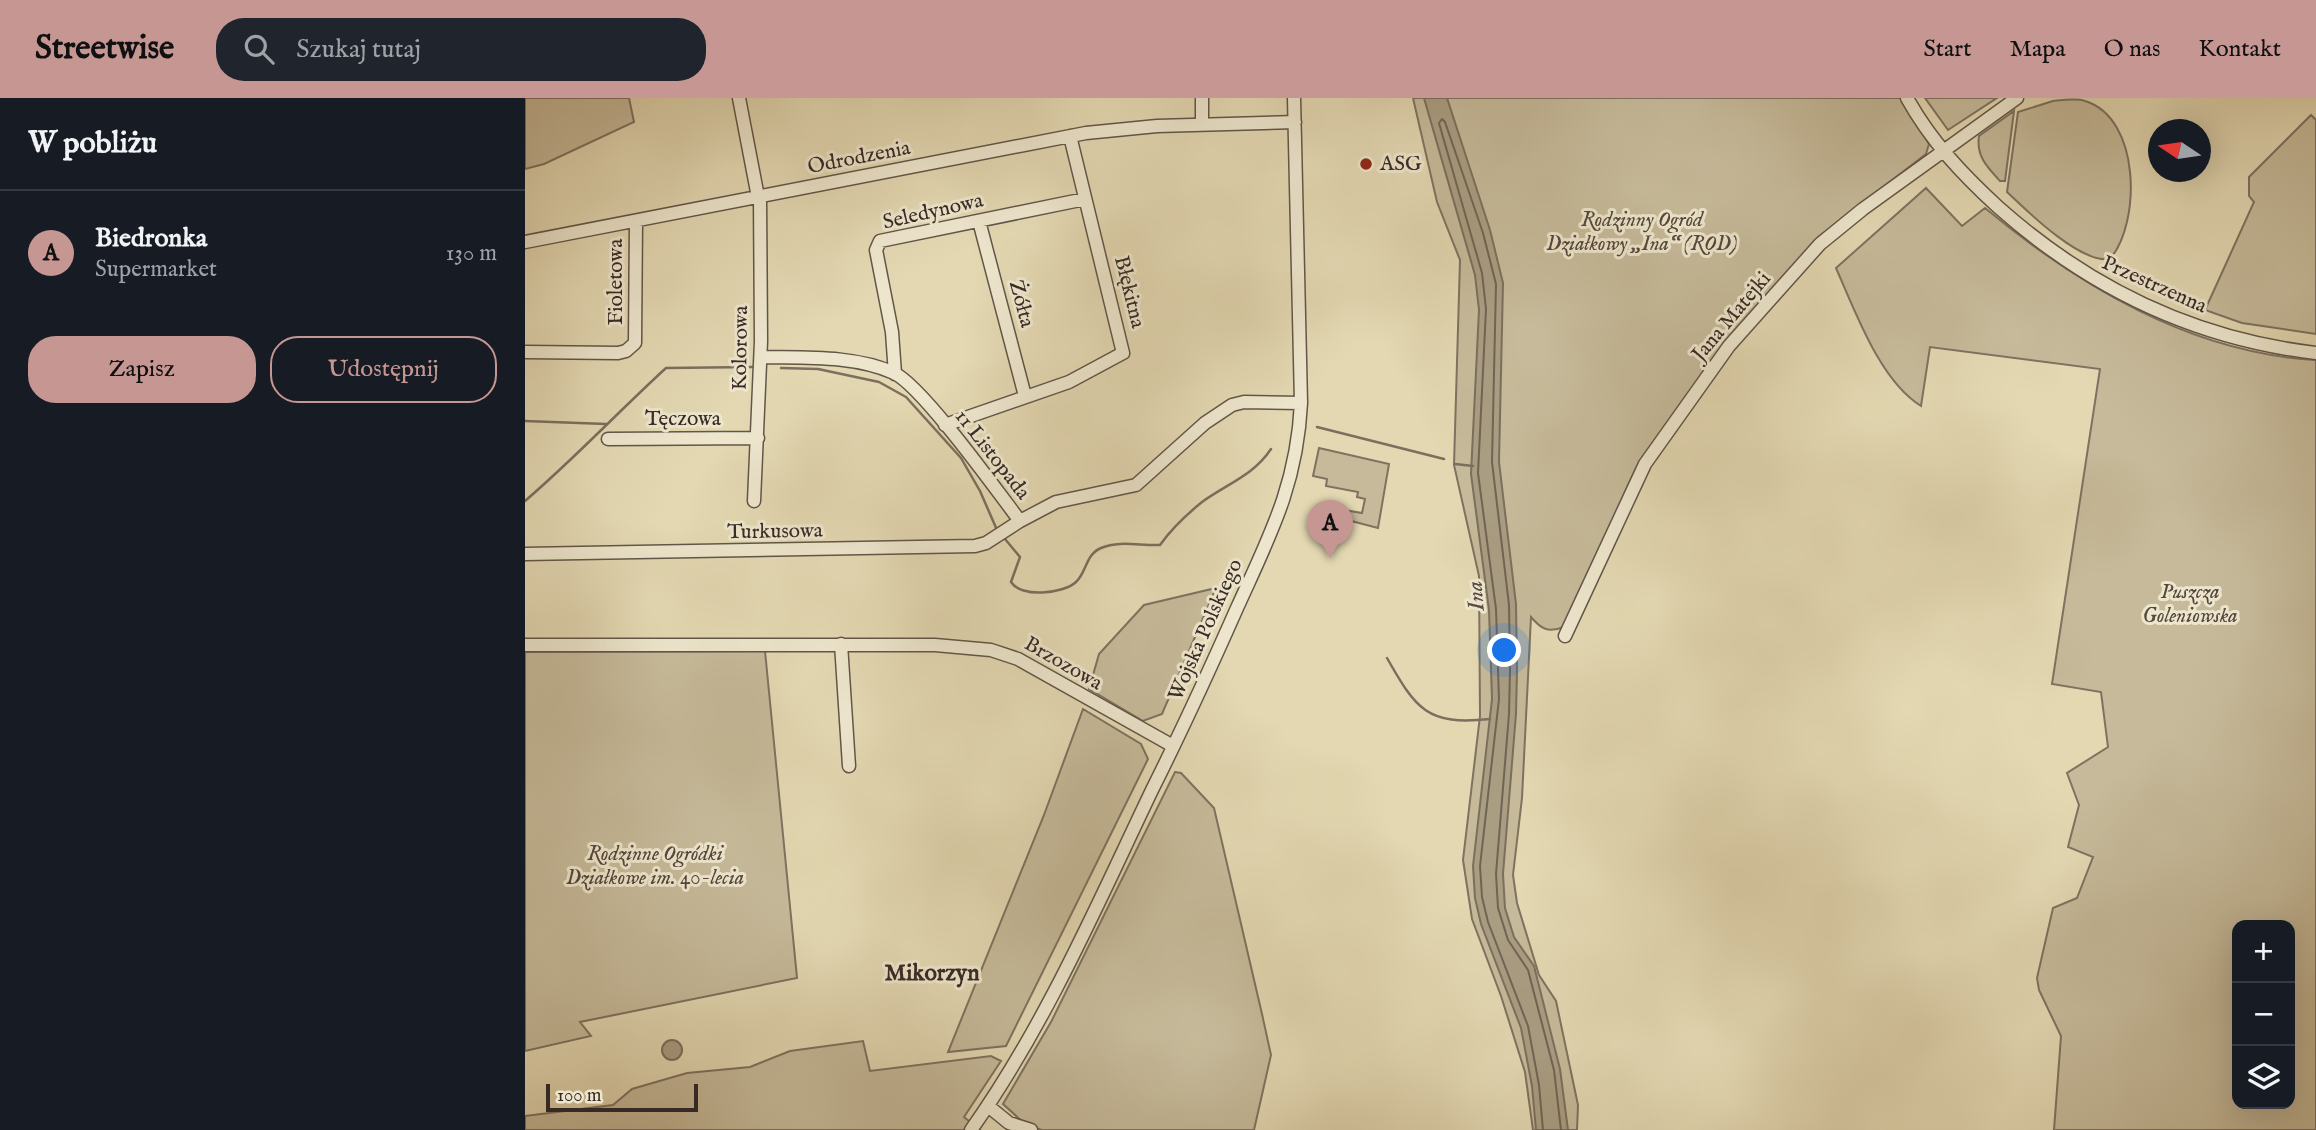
<!DOCTYPE html>
<html lang="pl">
<meta charset="utf-8">
<style>
:root{--surface:#171b24;--page:#20242c;--text:#f1f3f6;--muted:#9ea1a6;--line:#363941;--accent:#c59692}
body{margin:0;font-family:"IM FELL English",serif;background:var(--page);color:var(--text)}
.controls{position:absolute;right:21px;bottom:21px;display:grid;overflow:hidden;border-radius:14px;box-shadow:0 7px 28px #0002}
.controls button{width:63px;height:63px;display:grid;place-items:center;padding:0;border:0;border-bottom:2px solid var(--line);background:var(--surface);color:var(--text);font:35px sans-serif}
.compass{position:absolute;left:1623px;top:21px;width:63px;height:63px;border-radius:50%;background:var(--surface);box-shadow:0 7px 28px #0002;rotate:283deg}
.scale{position:absolute;left:21px;bottom:18px;width:152px;box-sizing:border-box;padding-left:7px;border:4px solid #372a25;border-top:0;font-size:19px;line-height:24px;white-space:nowrap;color:#372a25;-webkit-text-stroke:5px #ede6cd;paint-order:stroke}
.you{position:absolute;left:980px;top:553px;width:24px;height:24px;margin:-18px;border:5px solid #fff;border-radius:50%;background:#1a73e8;box-shadow:0 0 0 10px #1a73e833}
.badge{display:grid;place-items:center;width:46px;height:46px;border-radius:50%;background:var(--accent);color:#111;font-size:23px;font-weight:700}
.pin{position:absolute;translate:-50% -58px;filter:drop-shadow(0 2px 4px #0008)}
.pin::after{content:'';position:absolute;top:37px;width:24px;height:21px;background:inherit;clip-path:polygon(0 0,100% 0,50% 100%)}
.list{margin:0;padding:0;list-style:none}
h2{display:flex;justify-content:space-between;align-items:center;height:91px;margin:0;padding:0 28px;font-size:30px}
h2 small{font-size:23px;font-weight:400;color:var(--muted)}
.list li{display:grid;grid-template-columns:46px 1fr auto;gap:21px;align-items:center;box-sizing:border-box;height:126px;padding:0 28px;border-top:2px solid var(--line)}
.list b{display:block;font-size:26px;white-space:nowrap}
.list p{margin:0;font-size:23px;white-space:nowrap;color:var(--muted)}
.list em{font-size:23px;font-style:normal;color:var(--muted)}
.actions{display:flex;gap:14px;padding:21px 28px}
.actions a{flex:1;padding:16px 0;border:2px solid var(--accent);border-radius:28px;text-align:center;font-size:24px;color:var(--accent)}
.actions .main{background:var(--accent);color:#111}
.icon{flex:none;width:38px;height:38px;fill:none;stroke:currentColor;stroke-width:2;stroke-linecap:round;stroke-linejoin:round}
.map{position:relative;flex:none;width:1791px;height:1032px;overflow:hidden}
header{display:flex;align-items:center;gap:42px;box-sizing:border-box;height:98px;padding:0 35px;background:var(--accent);color:#111}
header strong{font-size:33px}
nav{display:flex;gap:38px;margin-inline-start:auto;font-size:24px}
.search{width:490px;height:63px;background:var(--page);display:flex;align-items:center;gap:18px;box-sizing:border-box;padding:0 24px;border-radius:28px;color:var(--muted);font-size:26px}
main{display:flex}
aside{flex:1;background:var(--surface)}
.map>svg:first-child{display:block}
.green{fill:#c6ba9a;stroke:#7e7260;stroke-width:2;fill-rule:evenodd}
.water{fill:#a99d82;stroke:#7b6f5d;stroke-width:2}
.lines{fill:none;stroke-linecap:round;stroke-linejoin:round}
.shore{stroke:#706454;stroke-width:2}
.stream{stroke:#7b6f5d;stroke-width:2.5}
.minor-casing{stroke:#625648;stroke-width:15}
.minor{stroke:#ede6cd;stroke-width:12}
.poi-dot{fill:#8f2418;stroke:#ede6cd;stroke-width:2.5}
.labels{text-anchor:middle;dominant-baseline:central;stroke-width:6;stroke-linejoin:round;paint-order:stroke}
.street-label{font-size:21px;fill:#372a25;stroke:#ede6cd}
.poi-label{font-size:21px;fill:#372a25;stroke:#ede6cd;text-anchor:start}
.park-label{font-size:21px;font-style:italic;fill:#54473c;stroke:#ede6cd}
.water-label{font-size:23px;font-style:italic;fill:#594c41;stroke:#ede6cd}
.neighbourhood-label{font-size:23px;font-weight:bold;fill:#372a25;stroke:#ede6cd}
</style>
<header>
<strong>Streetwise</strong>
<div class="search"><svg class="icon" aria-label="search" viewBox="0 0 24 24"><circle cx="10" cy="10" r="6"/><path d="M15 15l6 6"/></svg>Szukaj tutaj</div>
<nav><a>Start</a><a>Mapa</a><a>O nas</a><a>Kontakt</a></nav>
</header>
<main>
<aside>
<h2>W pobliżu<small></small></h2>
<ul class="list">
<li><span class="badge">A</span><div><b>Biedronka</b><p>Supermarket</p></div><em>130 m</em></li>
</ul>
<div class="actions"><a class="main">Zapisz</a><a>Udostępnij</a></div>
</aside>
<div class="map">
<svg width="1791" height="1032" viewBox="0 0 1791 1032">
<rect width="100%" height="100%" fill="#e3d8b2"/>
<filter id="stains"><feTurbulence type="fractalNoise" baseFrequency=".00286" numOctaves="4"/><feColorMatrix values="0 0 0 0 .2 0 0 0 0 .09 0 0 0 0 .02 0 0 0 .5 -.17"/></filter>
<radialGradient id="worn" r=".72"><stop offset=".6" stop-color="#630" stop-opacity="0"/><stop offset="1" stop-color="#630" stop-opacity=".3"/></radialGradient>
<path class="green" d="M 0,0 L 104,0 L 109,24 L 19,66 L 0,71 Z
M 888,0 L 1377,0 L 1404,46 L 1401,56 L 1292,140 L 1215,227 L 1111,370 L 1039,529 C 1023,535 1016,531 1006,519 L 997,700 L 988,777 L 992,805 L 1014,877 L 1031,903 L 1053,1007 L 1052,1032 L 1008,1032 L 1000,974 L 976,898 L 947,821 L 938,762 L 955,618 L 954,478 L 929,367 L 935,162 L 912,104 Z
M 1400,0 L 1472,0 L 1423,32 Z
M 1528,3 C 1538,2 1551,0 1560,3 C 1616,20 1616,125 1585,161 C 1556,166 1503,114 1482,94 L 1493,14 Z
M 1489,13 L 1480,83 L 1475,83 C 1462,69 1451,58 1454,38 Z
M 1786,17 L 1791,22 L 1791,236 L 1717,225 L 1680,212 L 1729,104 L 1724,98 L 1724,79 Z
M 1401,90 L 1437,128 L 1460,110 C 1554,188 1666,255 1791,262 L 1791,1032 L 1529,1032 L 1536,938 L 1514,892 L 1512,880 L 1528,810 L 1552,800 L 1568,759 L 1543,749 L 1554,707 L 1542,675 L 1583,649 L 1576,594 L 1527,586 L 1575,271 L 1405,249 L 1396,308 C 1355,283 1330,213 1311,170 ZM 1712,827 L 1765,827 L 1765,1006 L 1712,1006 Z
M 794,350 L 864,366 L 853,430 L 811,419 L 813,414 L 818,415 L 819,412 L 837,415 L 840,401 L 832,399 L 833,394 L 801,388 L 802,381 L 788,378 Z
M 691,490 L 637,616 L 618,623 L 564,591 L 574,556 L 619,507 Z
M 240,553 L 272,880 L 55,924 L 66,938 L 0,953 L 0,554 Z
M 558,611 L 616,646 L 623,661 L 481,948 L 423,954 L 519,717 Z
M 650,674 L 656,675 L 689,710 L 737,916 L 746,957 L 729,1032 L 517,1032 L 501,1027 L 478,1006 L 526,924 Z
M 338,943 L 345,973 L 466,958 L 476,963 L 439,1019 L 455,1032 L 0,1032 L 0,1018 L 88,1007 L 107,991 L 162,975 L 225,969 L 265,953 Z"/>
<path class="water" d="M 899,0 L 922,0 L 965,132 L 978,185 L 974,364 L 991,506 L 992,572 L 991,616 L 978,776 L 980,810 L 989,839 L 1009,868 L 1035,971 L 1043,1032 L 1011,1032 L 1007,988 L 996,930 L 956,826 L 950,800 L 948,768 L 967,601 L 964,512 L 946,376 L 954,212 L 950,177 Z
M137 952a10 10 0 1 1 20 0a10 10 0 1 1-20 0Z"/>
<g class="lines">
<path class="shore" d="M 1018,1032 L 1014,987 L 1003,928 L 963,824 L 957,799 L 955,768 L 974,601 L 971,511 L 953,375 L 961,211 L 957,175 L 914,25 L 917,21 L 920,24 L 958,135 L 971,186 L 967,364 L 984,507 L 985,572 L 984,616 L 971,776 L 973,810 L 983,842 L 1003,872 L 1029,972 L 1036,1032"/>
<path class="stream" d="M 256,270 L 293,271 L 354,284 L 381,299 L 436,360 L 455,393 L 472,432
M 0,323 L 81,326
M 792,329 L 919,361
M 930,366 L 948,368
M 0,403 C 49,361 93,314 141,270 L 227,269
M 480,441 L 495,459 L 486,484 C 496,500 538,496 551,484 C 562,474 560,457 576,450 C 595,442 615,448 635,447 C 647,430 661,417 677,404 C 702,386 729,377 746,351
M 862,560 C 891,611 902,628 965,621"/>
<g class="minor-casing">
<path id="minor" d="M 214,0 L 233,99
M 677,0 L 677,26
M 1382,0 C 1406,43 1437,76 1473,109 C 1564,190 1670,241 1791,255
M 454,123 L 500,298
M 0,144 L 561,35 L 632,28 L 770,24
M 0,254 L 93,255 L 101,253 L 110,245 L 111,123
M 236,259 C 279,260 329,257 369,275 C 397,288 473,394 495,423 L 531,404 L 611,387 L 680,325 L 707,307 L 719,304 L 776,305
M 370,276 L 367,234 L 351,152 L 355,143 L 560,101
M 420,327 L 544,284 L 598,255 L 545,38
M 83,341 L 233,340
M 229,403 L 236,243 L 235,99
M 0,456 L 450,448 L 461,445 L 495,423
M 1040,538 L 1120,366 L 1204,248 L 1295,146 L 1338,111 L 1492,0
M 316,546 L 324,668
M 0,547 L 410,547 L 466,552 L 493,561 L 648,648
M 463,1008 L 484,1025 L 506,1032
M 446,1032 C 520,928 572,807 627,692 C 657,632 685,571 712,510 C 745,437 772,387 776,305 L 769,0"/>
</g>
<use href="#minor" class="minor"/>
</g>
<circle class="poi-dot" cx="841" cy="66" r="7"/>
<g class="labels">
<g class="street-label">
<text transform="translate(334 60) rotate(-11)">Odrodzenia</text>
<text transform="translate(408 114) rotate(-13)">Seledynowa</text>
<text transform="translate(91 184) rotate(-90)">Fioletowa</text>
<text transform="translate(1629 187) rotate(24)">Przestrzenna</text>
<text transform="translate(604 194) rotate(76)">Błękitna</text>
<text transform="translate(496 206) rotate(75)">Żółta</text>
<text transform="translate(1207 219) rotate(-50)">Jana Matejki</text>
<text transform="translate(216 250) rotate(-89)">Kolorowa</text>
<text x="158" y="321">Tęczowa</text>
<text transform="translate(467 357) rotate(52)">11 Listopada</text>
<text transform="translate(250 434) rotate(-1)">Turkusowa</text>
<text transform="translate(681 532) rotate(-66)">Wojska Polskiego</text>
<text transform="translate(538 566) rotate(30)">Brzozowa</text>
</g>
<g class="poi-label">
<text x="855" y="66">ASG</text>
</g>
<g class="park-label">
<text x="1117" y="122">Rodzinny Ogród<tspan x="1117" dy="24">Działkowy „Ina“ (ROD)</tspan></text>
<text x="1665" y="494">Puszcza<tspan x="1665" dy="24">Goleniowska</tspan></text>
<text x="130" y="756">Rodzinne Ogródki<tspan x="130" dy="24">Działkowe im. 40-lecia</tspan></text>
</g>
<g class="water-label">
<text transform="translate(951 498) rotate(-94)">Ina</text>
</g>
<g class="neighbourhood-label">
<text x="407" y="875">Mikorzyn</text>
</g>
</g>
<rect width="100%" height="100%" filter="url(#stains)"/>
<rect width="100%" height="100%" fill="url(#worn)"/>
</svg>
<div class="controls">
<button>+</button>
<button>−</button>
<button><svg class="icon" aria-label="layers" viewBox="0 0 24 24"><path d="M12 4l9 5-9 5-9-5zM3 14l9 5 9-5"/></svg></button>
</div>
<svg class="compass" viewBox="-18 -18 36 36"><path d="M0-13l5 13h-10z" fill="#e53935"/><path d="M0 13l5-13h-10z" fill="#9ea1a6"/></svg>
<div class="scale">100 m</div>
<div class="you"></div>
<div class="pin badge" style="left:805px;top:460px">A</div>
</div>
</main>
